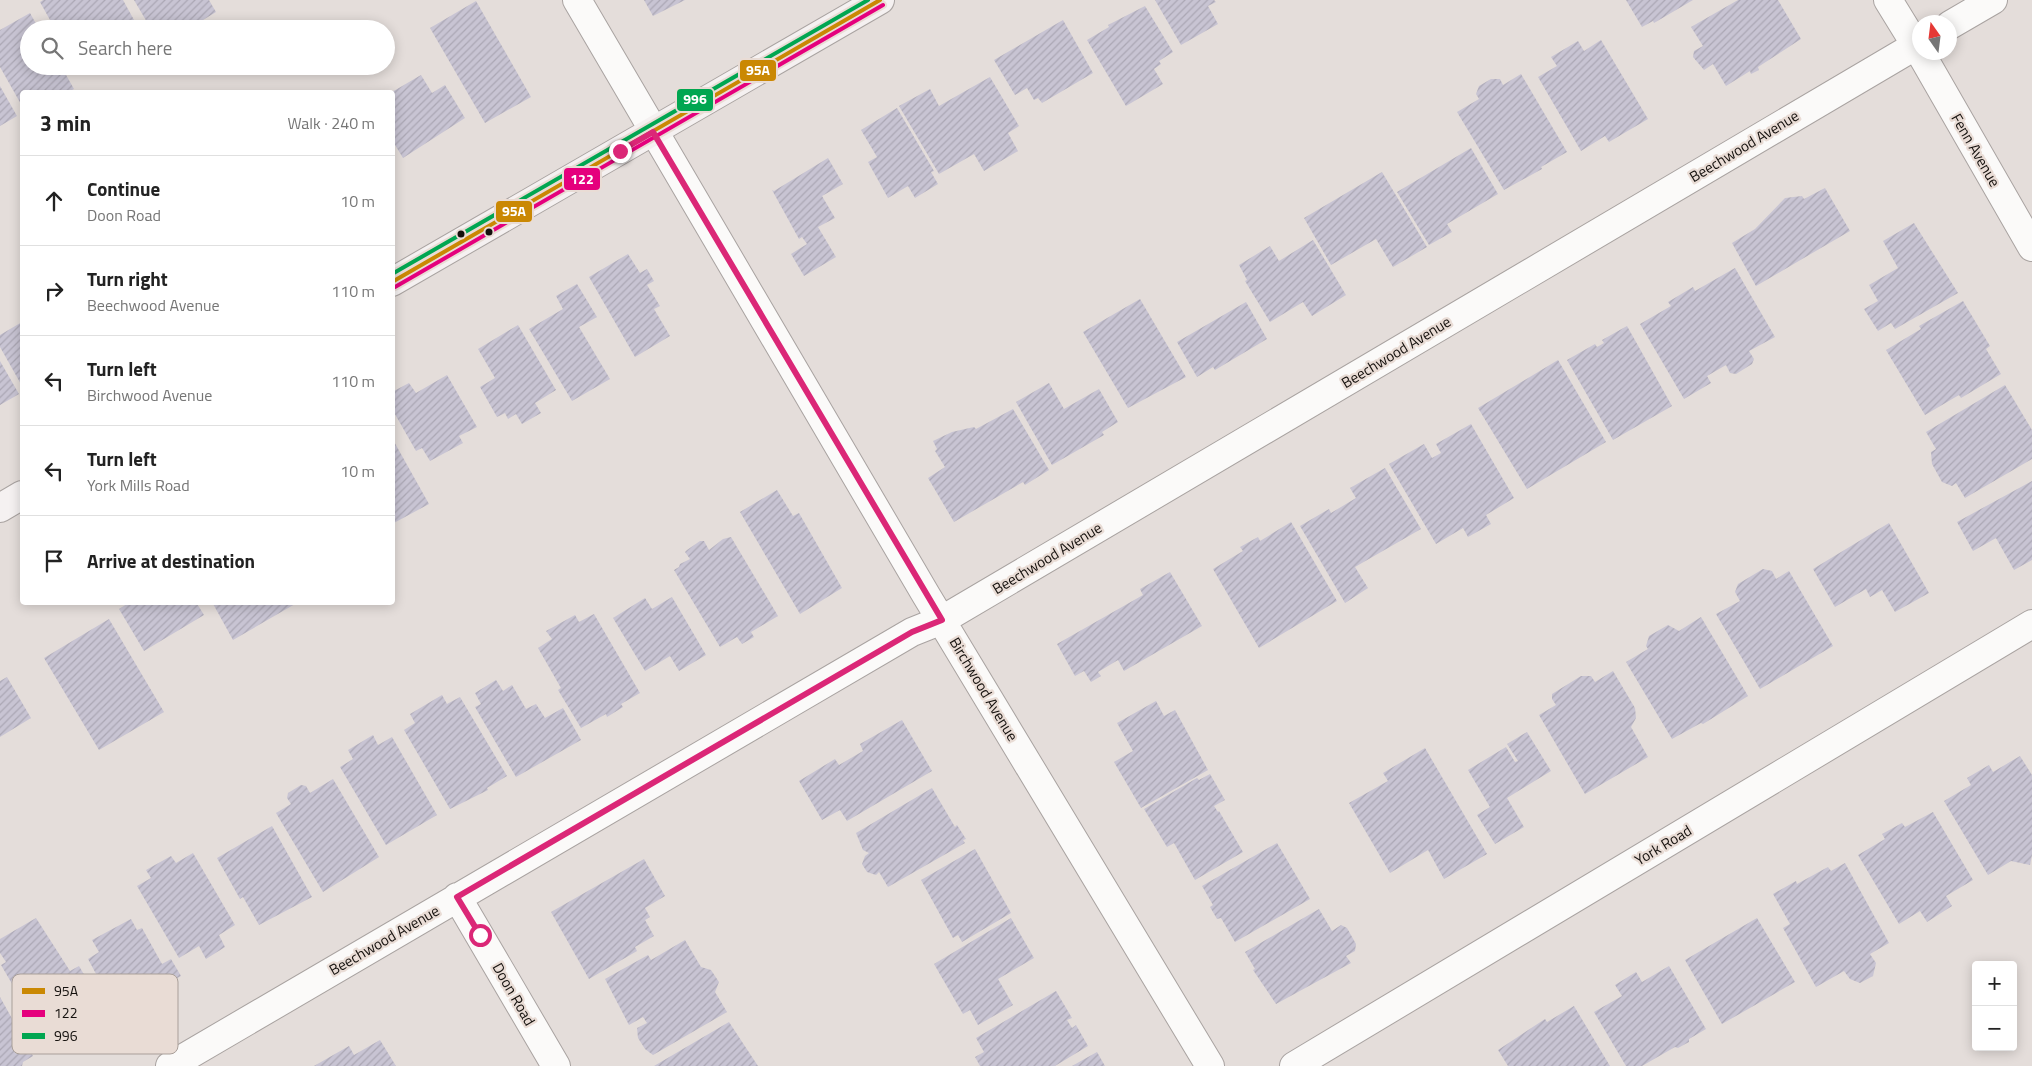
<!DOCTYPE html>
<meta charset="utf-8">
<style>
:root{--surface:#fff;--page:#f6f6f6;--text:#222;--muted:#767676;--line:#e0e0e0}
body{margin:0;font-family:"Titillium Web",sans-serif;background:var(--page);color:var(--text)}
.controls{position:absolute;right:15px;bottom:15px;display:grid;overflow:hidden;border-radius:5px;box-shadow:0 2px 12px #0003}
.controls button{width:45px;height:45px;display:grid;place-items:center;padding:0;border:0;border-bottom:1px solid var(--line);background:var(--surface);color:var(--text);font:25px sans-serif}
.compass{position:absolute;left:1912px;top:15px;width:45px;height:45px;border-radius:50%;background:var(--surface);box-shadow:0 2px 12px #0003;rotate:346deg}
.stop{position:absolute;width:15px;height:15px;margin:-11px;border:4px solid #db2777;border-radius:50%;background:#fff}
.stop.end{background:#db2777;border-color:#fff;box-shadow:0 1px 5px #0008}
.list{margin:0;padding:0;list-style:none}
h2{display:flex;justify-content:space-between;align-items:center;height:65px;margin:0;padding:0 20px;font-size:21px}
h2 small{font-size:16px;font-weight:400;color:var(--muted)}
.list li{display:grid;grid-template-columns:32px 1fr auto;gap:15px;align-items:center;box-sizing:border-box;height:90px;padding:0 20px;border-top:1px solid var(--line)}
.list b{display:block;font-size:19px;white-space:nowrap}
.list p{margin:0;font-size:16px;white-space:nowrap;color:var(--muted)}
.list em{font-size:16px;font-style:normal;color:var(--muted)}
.icon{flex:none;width:28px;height:28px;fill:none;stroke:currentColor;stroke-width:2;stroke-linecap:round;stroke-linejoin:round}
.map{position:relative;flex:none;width:2032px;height:1066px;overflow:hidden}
.search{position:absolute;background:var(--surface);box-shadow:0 2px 12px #0003;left:20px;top:20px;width:375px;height:55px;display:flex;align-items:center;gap:12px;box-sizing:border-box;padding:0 18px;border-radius:28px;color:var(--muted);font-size:19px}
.panel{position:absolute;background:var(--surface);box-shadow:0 2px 12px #0003;left:20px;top:90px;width:375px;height:515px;border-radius:5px}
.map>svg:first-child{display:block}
.building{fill:url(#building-hatch)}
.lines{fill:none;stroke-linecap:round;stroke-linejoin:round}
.street-casing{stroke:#a9a3a1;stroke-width:30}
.secondary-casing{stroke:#a9a3a1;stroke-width:30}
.street{stroke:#fbfaf9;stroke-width:28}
.secondary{stroke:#f5f1f1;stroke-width:28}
.bus-1-casing{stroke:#e9dcd5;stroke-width:8}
.bus-2-casing{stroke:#e9dcd5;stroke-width:8}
.bus-3-casing{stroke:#e9dcd5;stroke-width:8}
.bus-1{stroke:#ca8803;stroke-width:4}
.bus-2{stroke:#e5007d;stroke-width:4}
.bus-3{stroke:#00a651;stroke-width:4}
.route{stroke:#db2777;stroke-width:6}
.bus-dot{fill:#14100d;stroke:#e9dcd5;stroke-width:2}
.labels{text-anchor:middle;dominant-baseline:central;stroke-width:4.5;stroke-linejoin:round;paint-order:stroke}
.street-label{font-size:15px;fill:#14100d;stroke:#e9dcd5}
.key{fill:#e9dcd5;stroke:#a99f99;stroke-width:1}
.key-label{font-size:14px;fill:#14100d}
.line-badge{stroke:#e9dcd5;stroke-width:2}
.badge-label{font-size:14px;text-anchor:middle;font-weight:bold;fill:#fff}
</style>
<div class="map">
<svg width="2032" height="1066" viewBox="0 0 2032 1066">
<defs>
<pattern id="building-hatch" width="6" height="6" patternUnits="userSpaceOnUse" patternTransform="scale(1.25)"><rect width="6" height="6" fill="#c8c4d3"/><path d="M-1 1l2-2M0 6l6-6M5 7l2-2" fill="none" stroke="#aba7b4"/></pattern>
</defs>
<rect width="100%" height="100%" fill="#e4ddda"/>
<path class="building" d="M 43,0 L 123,0 L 139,29 L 55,29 L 40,2 Z
M 134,0 L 209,0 L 216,12 L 203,20 L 206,24 L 204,29 L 151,29 Z
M 644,0 L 685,0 L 653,16 Z
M 1155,0 L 1214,0 L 1216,2 L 1208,6 L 1218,24 L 1181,45 Z
M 1626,0 L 1693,0 L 1654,23 L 1653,21 L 1642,27 Z
M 1738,0 L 1778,0 L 1801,39 L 1758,67 L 1759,70 L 1751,74 L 1750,71 L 1726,86 L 1713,64 L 1704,70 L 1693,57 L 1694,51 L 1703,46 L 1691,27 Z
M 476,1 L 531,97 L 485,123 L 430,28 Z
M 1145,6 L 1173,52 L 1159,61 L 1161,64 L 1154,69 L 1163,84 L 1126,106 L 1087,40 L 1109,27 L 1108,25 Z
M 30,13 L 39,29 L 29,29 L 29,66 L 61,66 L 74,89 L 68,92 L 22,92 L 22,106 L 0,67 L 0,30 Z
M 1063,20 L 1093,73 L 1042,103 L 1038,98 L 1034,100 L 1027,88 L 1015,95 L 994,60 Z
M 1601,40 L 1648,119 L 1609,142 L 1605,136 L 1581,151 L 1538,77 L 1557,66 L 1551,57 L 1578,41 L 1584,51 Z
M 1521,74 L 1567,152 L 1541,167 L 1542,169 L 1504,190 L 1457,112 L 1479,99 L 1476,94 L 1479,86 L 1491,79 L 1500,79 L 1503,85 Z
M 421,75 L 432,93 L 445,85 L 465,118 L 403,158 L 392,140 L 392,92 Z
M 990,77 L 1019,126 L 1008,133 L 1018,151 L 984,171 L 974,154 L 939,174 L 899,106 L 930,89 L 939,106 Z
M 0,86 L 17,116 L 0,126 Z
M 897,108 L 934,171 L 931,172 L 938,184 L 915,198 L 908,186 L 888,198 L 868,162 L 877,157 L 861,130 Z
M 1471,148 L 1498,194 L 1447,224 L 1452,232 L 1429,245 L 1397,192 Z
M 828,158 L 843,184 L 822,196 L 835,218 L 818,227 L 836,257 L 804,276 L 791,254 L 807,244 L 802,237 L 799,239 L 772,190 L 774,191 Z
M 1382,172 L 1427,247 L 1393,267 L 1376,239 L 1331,265 L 1304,218 Z
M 1825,188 L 1850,231 L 1756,286 L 1732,243 L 1755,229 L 1785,198 L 1802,196 L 1804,199 Z
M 1914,223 L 1958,293 L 1895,329 L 1891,323 L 1878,331 L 1864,309 L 1878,301 L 1869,285 L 1898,268 L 1883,241 Z
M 1313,240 L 1346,295 L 1312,316 L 1303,302 L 1270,322 L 1245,281 L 1247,280 L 1239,265 L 1270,246 L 1279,261 Z
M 628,254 L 640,273 L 647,269 L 654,281 L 647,285 L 660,306 L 654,309 L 670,336 L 635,357 L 589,277 Z
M 1735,268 L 1775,337 L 1749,351 L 1754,359 L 1752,364 L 1736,374 L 1730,373 L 1726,365 L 1707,376 L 1711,383 L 1684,399 L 1640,324 L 1671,306 L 1668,302 L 1693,287 L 1695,291 Z
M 577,284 L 597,317 L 579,327 L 610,379 L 572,401 L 529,329 L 563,309 L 556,296 Z
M 1140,299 L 1186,377 L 1128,408 L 1083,332 Z
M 1963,301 L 1990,346 L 1986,349 L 2001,374 L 1961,398 L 1959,395 L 1925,415 L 1886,350 L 1921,329 L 1919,326 Z
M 1246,302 L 1267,339 L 1215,370 L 1213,367 L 1197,377 L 1177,342 Z
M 22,322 L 22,386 L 0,347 L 0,335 Z
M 518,325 L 556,390 L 535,403 L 541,413 L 522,424 L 516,414 L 508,419 L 505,413 L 497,417 L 480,387 L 495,378 L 478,349 Z
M 1627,326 L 1672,406 L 1613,440 L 1567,360 L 1595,344 L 1597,347 L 1604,343 L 1602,340 Z
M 1558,360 L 1606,442 L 1527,489 L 1478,408 Z
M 0,361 L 19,394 L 0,405 Z
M 447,375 L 477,427 L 459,436 L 463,443 L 430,461 L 422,448 L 416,451 L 392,409 L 392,392 L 409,383 L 416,393 Z
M 1049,383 L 1064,409 L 1099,389 L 1118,422 L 1102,432 L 1104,435 L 1052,465 L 1016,402 Z
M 2005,385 L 2032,430 L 2032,459 L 1965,498 L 1956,483 L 1952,486 L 1942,482 L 1932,464 L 1931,452 L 1936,449 L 1926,432 Z
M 1013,409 L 1049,470 L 1025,485 L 1023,482 L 954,522 L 928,478 L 945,467 L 935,451 L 937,449 L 933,441 L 952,432 L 974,427 L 976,429 Z
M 1471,424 L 1514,498 L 1486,515 L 1491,524 L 1468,537 L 1463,528 L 1436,544 L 1389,464 L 1424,444 L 1432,458 L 1441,453 L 1436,444 Z
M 392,438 L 429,504 L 392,524 Z
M 1385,468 L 1421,529 L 1355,567 L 1368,588 L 1345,603 L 1300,526 L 1329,509 L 1331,513 L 1356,498 L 1350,488 Z
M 2032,481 L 2032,560 L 2014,570 L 1996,538 L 1973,551 L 1957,522 Z
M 777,490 L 793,516 L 799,513 L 842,588 L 800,614 L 740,512 Z
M 1291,522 L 1337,601 L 1259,648 L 1213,569 L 1243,551 L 1240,547 L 1258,537 L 1260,541 Z
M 1889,523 L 1929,593 L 1895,612 L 1882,590 L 1870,597 L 1866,589 L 1835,607 L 1813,569 Z
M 731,537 L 778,616 L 751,632 L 754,637 L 742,644 L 737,637 L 720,647 L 674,570 L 679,567 L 680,564 L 690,559 L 685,552 L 687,550 L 700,541 L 704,541 L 709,550 L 723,539 Z
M 1763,569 L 1772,571 L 1776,579 L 1789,571 L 1833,646 L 1760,689 L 1716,614 L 1740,601 L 1735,592 L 1738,584 Z
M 1170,572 L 1202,626 L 1124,671 L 1118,660 L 1098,672 L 1101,676 L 1091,682 L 1084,671 L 1075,676 L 1057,644 L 1143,595 L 1140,589 Z
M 672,597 L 706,655 L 679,671 L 670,656 L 645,671 L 613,618 L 645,598 L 652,609 Z
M 130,602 L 196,602 L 204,615 L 144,651 L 119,609 Z
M 212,602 L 294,602 L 295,604 L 233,640 Z
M 594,614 L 640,693 L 621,704 L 623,707 L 607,717 L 606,714 L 581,728 L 558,690 L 561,688 L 538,648 L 552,639 L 546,631 L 575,615 L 579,622 Z
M 1701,617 L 1748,696 L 1703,724 L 1701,723 L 1672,739 L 1626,662 L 1648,649 L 1646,646 L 1649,636 L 1668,625 L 1679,631 Z
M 109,619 L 164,712 L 99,750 L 44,658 Z
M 1613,671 L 1635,708 L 1636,718 L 1631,727 L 1648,757 L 1585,794 L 1539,715 L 1556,705 L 1552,699 L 1552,694 L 1581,676 L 1591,676 L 1595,682 Z
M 7,677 L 31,718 L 0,737 L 0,681 Z
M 496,680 L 503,691 L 512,685 L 526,709 L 536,704 L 545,718 L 563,708 L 581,740 L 516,777 L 475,707 L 481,704 L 475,693 Z
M 442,695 L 447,704 L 460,697 L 507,776 L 487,788 L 488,790 L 450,809 L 404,730 L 415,723 L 410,714 Z
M 1156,701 L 1164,716 L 1175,710 L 1208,770 L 1141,808 L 1114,762 L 1133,751 L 1117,723 Z
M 902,720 L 932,771 L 847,821 L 840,810 L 822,820 L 799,781 L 835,759 L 839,765 L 863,751 L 860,744 Z
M 1527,732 L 1551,771 L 1507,798 L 1524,827 L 1495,844 L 1477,815 L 1490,807 L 1468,770 L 1506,747 L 1515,762 L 1518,761 L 1507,744 Z
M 373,735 L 378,745 L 392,737 L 437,815 L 386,845 L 340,767 L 353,759 L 348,750 Z
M 1425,748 L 1487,854 L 1444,879 L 1428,850 L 1390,873 L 1349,803 L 1388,781 L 1383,773 Z
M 2020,756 L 2032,775 L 2032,855 L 2030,865 L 2011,861 L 1988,875 L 1944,801 L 1971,785 L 1967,778 L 1989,765 L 1993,772 Z
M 1210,774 L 1225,800 L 1214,806 L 1218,812 L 1219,811 L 1243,852 L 1195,880 L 1174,843 L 1167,847 L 1144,809 L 1197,778 L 1199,780 Z
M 333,779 L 379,857 L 323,892 L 276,813 L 291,804 L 287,798 L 288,793 L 301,785 L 306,786 L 310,793 Z
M 932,788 L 955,827 L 957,825 L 966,839 L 963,840 L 965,843 L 888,887 L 879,872 L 876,875 L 867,872 L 862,864 L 865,856 L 869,853 L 863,850 L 856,833 Z
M 1933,812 L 1973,880 L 1946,896 L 1952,906 L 1927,922 L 1920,911 L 1899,924 L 1858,855 L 1885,839 L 1882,834 L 1902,823 L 1905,827 Z
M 272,826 L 312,897 L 259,925 L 243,897 L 240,899 L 217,858 Z
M 1277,843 L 1310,899 L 1235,942 L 1221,918 L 1217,919 L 1210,907 L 1213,905 L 1202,886 Z
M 975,849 L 1011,913 L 962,942 L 958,935 L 953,938 L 921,880 Z
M 193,853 L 235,925 L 219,935 L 225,947 L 206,959 L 199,946 L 179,958 L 137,886 L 151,878 L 146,870 L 171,856 L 176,863 Z
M 644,859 L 665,896 L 645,908 L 650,917 L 645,920 L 654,936 L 635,947 L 637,951 L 589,979 L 551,912 Z
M 1845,863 L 1889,943 L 1870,954 L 1876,963 L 1873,976 L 1860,983 L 1850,979 L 1844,971 L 1816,987 L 1783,928 L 1790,924 L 1773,894 L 1796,881 L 1797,884 L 1828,867 L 1831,871 Z
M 1319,909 L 1332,931 L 1341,925 L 1347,928 L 1356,944 L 1355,951 L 1346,956 L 1351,963 L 1276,1004 L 1253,970 L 1255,969 L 1245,952 Z
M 36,918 L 70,971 L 79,966 L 108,1015 L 49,1047 L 1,965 L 6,962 L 0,953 L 0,939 Z
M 1011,918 L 1034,958 L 998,979 L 1013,1005 L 978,1025 L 970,1010 L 963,1014 L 934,964 Z
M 1757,918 L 1795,982 L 1722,1024 L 1685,960 Z
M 131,919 L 137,930 L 142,928 L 162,964 L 171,959 L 181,976 L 136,1001 L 129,988 L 109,998 L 88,959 L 99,952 L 92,940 Z
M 685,940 L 701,967 L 711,970 L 719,982 L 715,992 L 727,1012 L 653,1055 L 645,1049 L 638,1038 L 637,1028 L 647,1023 L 643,1017 L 629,1025 L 605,979 L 648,955 L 651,960 Z
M 1669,966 L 1706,1029 L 1689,1039 L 1689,1042 L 1678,1048 L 1675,1047 L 1642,1066 L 1626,1066 L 1594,1012 L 1622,996 L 1615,985 L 1636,972 L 1642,982 Z
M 1056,991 L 1072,1018 L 1067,1020 L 1072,1028 L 1076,1025 L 1088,1046 L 1055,1066 L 980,1066 L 975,1057 L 984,1052 L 976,1038 Z
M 0,997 L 33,1056 L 23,1062 L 22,1066 L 0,1066 Z
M 1574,1006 L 1610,1066 L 1508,1066 L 1498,1050 L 1545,1019 L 1547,1022 Z
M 729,1022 L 758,1066 L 654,1066 Z
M 380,1040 L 396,1066 L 314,1066 L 349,1046 L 354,1055 Z
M 1097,1052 L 1105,1066 L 1072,1066 Z"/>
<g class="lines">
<g class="street-casing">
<path id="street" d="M 577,0 L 926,595 L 1210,1066
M 1888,0 L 1920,52
M 1950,25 L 1993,0
M 1920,52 L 2032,247
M 457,897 L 556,1066
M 170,1066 L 912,632 L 942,620 L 1920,43
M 1294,1066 L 2032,624"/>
</g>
<g class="secondary-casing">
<path id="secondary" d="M 392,282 L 880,0
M 0,508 L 22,495"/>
</g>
<use href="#street" class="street"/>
<use href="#secondary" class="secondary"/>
<g class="bus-1-casing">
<path id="bus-1" d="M 392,282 L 880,0"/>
</g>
<g class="bus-2-casing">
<path id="bus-2" d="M 395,287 L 883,5"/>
</g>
<g class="bus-3-casing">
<path id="bus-3" d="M 392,274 L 868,0"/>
</g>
<use href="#bus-1" class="bus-1"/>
<use href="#bus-2" class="bus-2"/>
<use href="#bus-3" class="bus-3"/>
</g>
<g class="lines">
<path class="route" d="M 480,935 L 457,897 L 912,632 L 942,620 L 653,132 L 620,151"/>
</g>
<g class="bus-dot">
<circle cx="489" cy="232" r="4.5"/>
<circle cx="461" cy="234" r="4.5"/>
</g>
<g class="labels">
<g class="street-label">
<text transform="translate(1744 146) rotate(-31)">Beechwood Avenue</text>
<text transform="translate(1976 150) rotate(60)">Fenn Avenue</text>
<text transform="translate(1396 352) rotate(-31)">Beechwood Avenue</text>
<text transform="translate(1047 558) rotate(-31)">Beechwood Avenue</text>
<text transform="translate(984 689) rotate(59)">Birchwood Avenue</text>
<text transform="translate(1663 845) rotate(-31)">York Road</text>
<text transform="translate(384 940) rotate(-30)">Beechwood Avenue</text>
<text transform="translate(514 994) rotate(60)">Doon Road</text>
</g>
</g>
<rect x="12" y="974" width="166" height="80" rx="8" class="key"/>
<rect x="22" y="988" width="23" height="6" fill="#ca8803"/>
<rect x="22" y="1010" width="23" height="7" fill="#e5007d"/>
<rect x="22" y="1033" width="23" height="6" fill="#00a651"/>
<g class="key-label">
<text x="54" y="996">95A</text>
<text x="54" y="1018">122</text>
<text x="54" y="1041">996</text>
</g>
<g class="line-badge">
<rect x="739" y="59" width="38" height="23" rx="5" fill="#ca8803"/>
<rect x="676" y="88" width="38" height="24" rx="5" fill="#00a651"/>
<rect x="563" y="167" width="38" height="24" rx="5" fill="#e5007d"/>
<rect x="495" y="200" width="38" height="23" rx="5" fill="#ca8803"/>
</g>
<g class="badge-label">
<text x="758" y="75">95A</text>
<text x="695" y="104">996</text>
<text x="582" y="184">122</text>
<text x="514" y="216">95A</text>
</g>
</svg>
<div class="controls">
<button>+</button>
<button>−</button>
</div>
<svg class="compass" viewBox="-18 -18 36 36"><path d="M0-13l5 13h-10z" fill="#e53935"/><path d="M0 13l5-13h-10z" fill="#767676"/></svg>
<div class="stop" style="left:480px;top:935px"></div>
<div class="stop end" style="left:620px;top:151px"></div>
<div class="search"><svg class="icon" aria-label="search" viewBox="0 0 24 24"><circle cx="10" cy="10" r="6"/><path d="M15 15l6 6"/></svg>Search here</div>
<section class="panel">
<h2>3 min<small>Walk · 240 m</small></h2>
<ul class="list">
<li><svg class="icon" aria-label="ahead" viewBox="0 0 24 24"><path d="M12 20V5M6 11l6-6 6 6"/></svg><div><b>Continue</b><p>Doon Road</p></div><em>10 m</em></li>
<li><svg class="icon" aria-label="right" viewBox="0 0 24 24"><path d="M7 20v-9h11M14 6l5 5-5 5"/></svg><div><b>Turn right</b><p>Beechwood Avenue</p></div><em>110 m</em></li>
<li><svg class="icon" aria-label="left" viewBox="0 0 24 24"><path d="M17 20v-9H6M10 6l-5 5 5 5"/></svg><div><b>Turn left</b><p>Birchwood Avenue</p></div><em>110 m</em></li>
<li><svg class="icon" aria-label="left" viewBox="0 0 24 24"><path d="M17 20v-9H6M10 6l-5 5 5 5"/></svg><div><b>Turn left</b><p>York Mills Road</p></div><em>10 m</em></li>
<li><svg class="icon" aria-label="arrive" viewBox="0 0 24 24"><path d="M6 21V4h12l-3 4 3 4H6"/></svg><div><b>Arrive at destination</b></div></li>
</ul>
</section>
</div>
